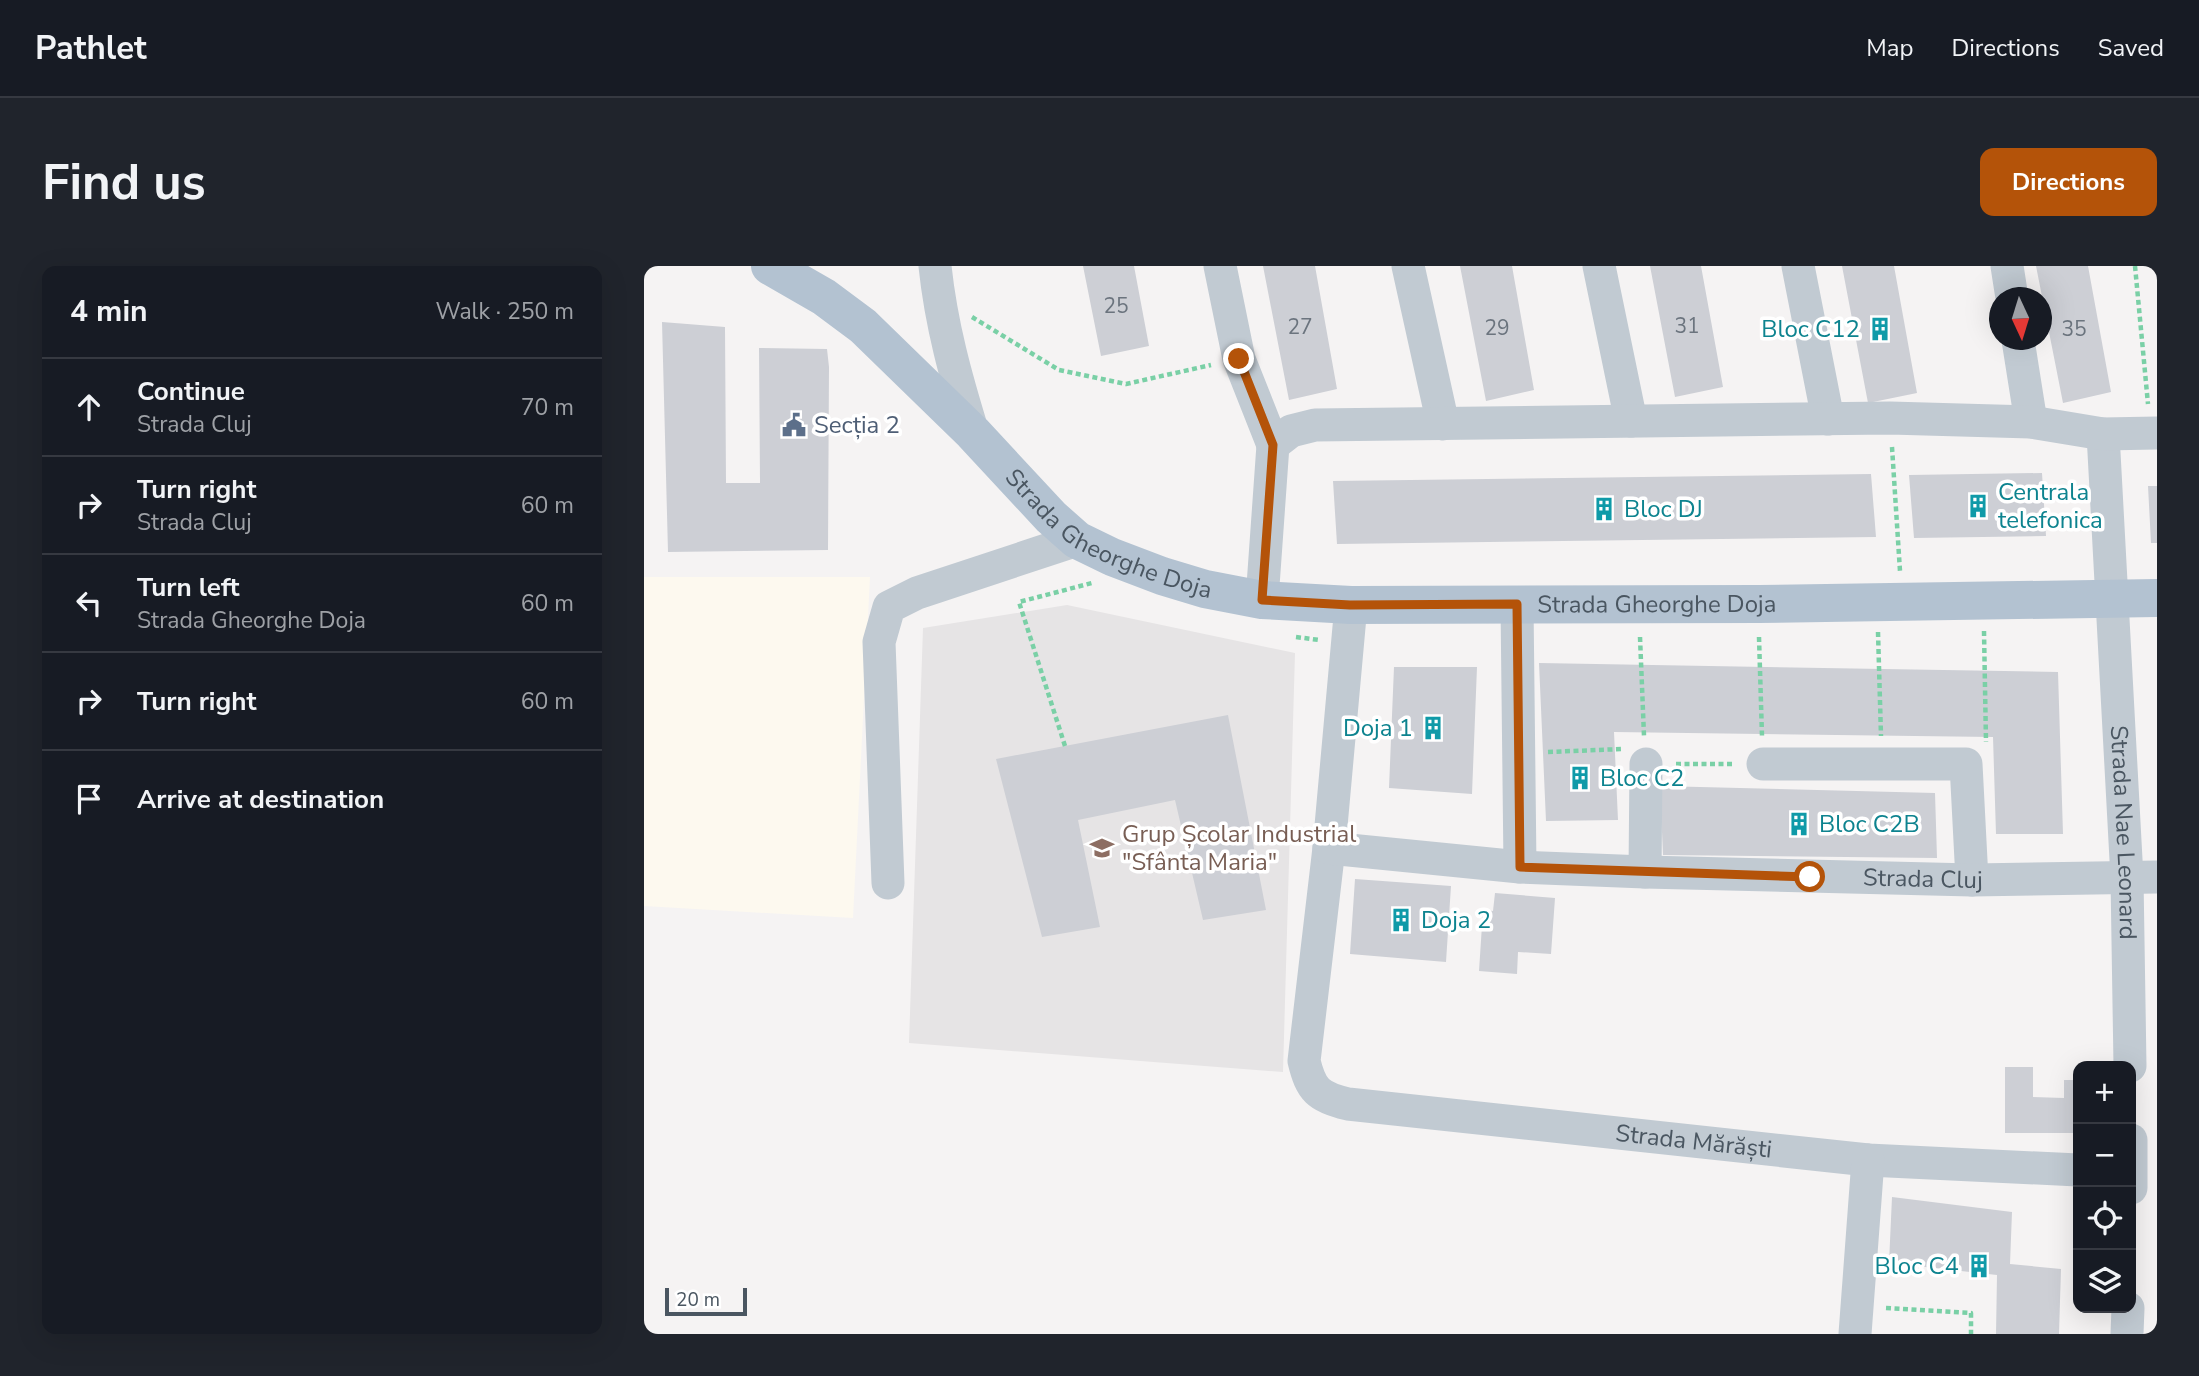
<!DOCTYPE html>
<meta charset="utf-8">
<style>
:root{--surface:#171b24;--page:#20242c;--text:#f1f3f6;--muted:#9ea1a6;--line:#363941;--accent:#b45309}
body{margin:0;font-family:"Nunito Sans",sans-serif;background:var(--page);color:var(--text)}
.controls{position:absolute;right:21px;bottom:21px;display:grid;overflow:hidden;border-radius:14px;box-shadow:0 7px 28px #0002}
.controls button{width:63px;height:63px;display:grid;place-items:center;padding:0;border:0;border-bottom:2px solid var(--line);background:var(--surface);color:var(--text);font:35px sans-serif}
.compass{position:absolute;left:1345px;top:21px;width:63px;height:63px;border-radius:50%;background:var(--surface);box-shadow:0 7px 28px #0002;rotate:176deg}
.scale{position:absolute;left:21px;bottom:18px;width:82px;box-sizing:border-box;padding-left:7px;border:4px solid #4a5661;border-top:0;font-size:19px;line-height:24px;white-space:nowrap;color:#4a5661;-webkit-text-stroke:5px #fff;paint-order:stroke}
.stop{position:absolute;width:21px;height:21px;margin:-16px;border:5px solid #b45309;border-radius:50%;background:#fff}
.stop.end{background:#b45309;border-color:#fff;box-shadow:0 2px 7px #0008}
.list{margin:0;padding:0;list-style:none}
h2{display:flex;justify-content:space-between;align-items:center;height:91px;margin:0;padding:0 28px;font-size:30px}
h2 small{font-size:23px;font-weight:400;color:var(--muted)}
.list li{display:grid;grid-template-columns:46px 1fr auto;gap:21px;align-items:center;box-sizing:border-box;height:98px;padding:0 28px;border-top:2px solid var(--line)}
.list b{display:block;font-size:26px;white-space:nowrap}
.list p{margin:0;font-size:23px;white-space:nowrap;color:var(--muted)}
.list em{font-size:23px;font-style:normal;color:var(--muted)}
.icon{flex:none;width:38px;height:38px;fill:none;stroke:currentColor;stroke-width:2;stroke-linecap:round;stroke-linejoin:round}
.map{position:relative;flex:none;width:1513px;height:1068px;overflow:hidden;border-radius:14px}
header{display:flex;align-items:center;gap:42px;box-sizing:border-box;height:98px;padding:0 35px;background:var(--surface);border-bottom:2px solid var(--line)}
header strong{font-size:33px}
nav{display:flex;gap:38px;margin-inline-start:auto;font-size:24px}
.intro{display:flex;align-items:center;justify-content:space-between;box-sizing:border-box;height:168px;padding:0 42px}
h1{margin:0;font-size:49px}
.button{padding:18px 32px;border-radius:14px;background:var(--accent);color:#fff;font-size:24px;font-weight:700}
main{display:flex;gap:42px;padding:0 42px}
aside{flex:1;background:var(--surface);border-radius:14px;box-shadow:0 7px 28px #0002}
.map>svg:first-child{display:block}
.commercial{fill:#fdf9ef}
.education{fill:#e6e4e5}
.building{fill:#cdcfd5}
.lines{fill:none;stroke-linecap:round;stroke-linejoin:round}
.path{stroke:#7ad0a6;stroke-width:4.5;stroke-dasharray:5 3.5;stroke-linecap:butt}
.minor{stroke:#c1cad2;stroke-width:33}
.major{stroke:#b3c2d1;stroke-width:38}
.route{stroke:#b45309;stroke-width:9}
.labels{text-anchor:middle;dominant-baseline:central;stroke-width:7;stroke-linejoin:round;paint-order:stroke}
.number-label{font-size:21px;fill:#6b747e}
.culture-label{font-size:24px;fill:#0d838f;stroke:#fff;text-anchor:start}
.service-label{font-size:24px;fill:#4e5e75;stroke:#fff;text-anchor:start}
.street-label{font-size:24px;fill:#4a5661;stroke:#fff}
.education-label{font-size:24px;fill:#785e54;stroke:#fff;text-anchor:start}
</style>
<header>
<strong>Pathlet</strong>
<nav><a>Map</a><a>Directions</a><a>Saved</a></nav>
</header>
<div class="intro"><h1>Find us</h1><a class="button">Directions</a></div>
<main>
<aside>
<h2>4 min<small>Walk · 250 m</small></h2>
<ul class="list">
<li><svg class="icon" aria-label="ahead" viewBox="0 0 24 24"><path d="M12 20V5M6 11l6-6 6 6"/></svg><div><b>Continue</b><p>Strada Cluj</p></div><em>70 m</em></li>
<li><svg class="icon" aria-label="right" viewBox="0 0 24 24"><path d="M7 20v-9h11M14 6l5 5-5 5"/></svg><div><b>Turn right</b><p>Strada Cluj</p></div><em>60 m</em></li>
<li><svg class="icon" aria-label="left" viewBox="0 0 24 24"><path d="M17 20v-9H6M10 6l-5 5 5 5"/></svg><div><b>Turn left</b><p>Strada Gheorghe Doja</p></div><em>60 m</em></li>
<li><svg class="icon" aria-label="right" viewBox="0 0 24 24"><path d="M7 20v-9h11M14 6l5 5-5 5"/></svg><div><b>Turn right</b></div><em>60 m</em></li>
<li><svg class="icon" aria-label="arrive" viewBox="0 0 24 24"><path d="M6 21V4h12l-3 4 3 4H6"/></svg><div><b>Arrive at destination</b></div></li>
</ul>
</aside>
<div class="map">
<svg width="1513" height="1068" viewBox="0 0 1513 1068">
<rect width="100%" height="100%" fill="#f5f3f3"/>
<path class="commercial" d="M 0,311 L 226,311 L 209,652 L 0,640 Z"/>
<path class="education" d="M 423,339 L 651,387 L 639,806 L 265,777 L 279,362 Z"/>
<path class="building" d="M 439,0 L 490,0 L 505,80 L 457,90 Z
M 619,0 L 671,0 L 693,123 L 645,134 Z
M 816,0 L 868,0 L 890,124 L 842,135 Z
M 1006,0 L 1057,0 L 1079,121 L 1031,131 Z
M 1198,0 L 1250,0 L 1273,127 L 1224,137 Z
M 1392,0 L 1444,0 L 1467,126 L 1419,137 Z
M 18,56 L 81,61 L 82,217 L 116,217 L 115,82 L 183,83 L 185,101 L 184,284 L 24,286 Z
M 1398,207 L 1402,270 L 1270,272 L 1265,209 Z
M 1227,208 L 1232,271 L 693,278 L 689,215 Z
M 1504,220 L 1513,220 L 1513,277 L 1507,277 Z
M 895,397 L 1414,406 L 1419,568 L 1352,568 L 1349,471 L 970,466 L 974,554 L 902,555 Z
M 750,401 L 833,401 L 828,528 L 745,522 Z
M 584,449 L 622,644 L 559,654 L 531,534 L 434,554 L 456,661 L 398,671 L 352,493 Z
M 1016,520 L 1291,527 L 1293,592 L 1019,589 Z
M 711,613 L 807,620 L 802,696 L 706,688 Z
M 851,627 L 911,632 L 907,688 L 874,686 L 873,708 L 835,705 L 839,644 L 849,645 Z
M 1361,801 L 1389,801 L 1389,831 L 1420,832 L 1420,814 L 1434,814 L 1434,867 L 1361,867 Z
M 1248,931 L 1368,946 L 1366,998 L 1417,1003 L 1415,1068 L 1352,1068 L 1353,1009 L 1245,997 Z"/>
<g class="lines">
<path class="path" d="M 1491,0 L 1504,138
M 328,51 L 415,104 L 482,118 L 567,99
M 1248,181 L 1256,305
M 1340,365 L 1342,476
M 1234,366 L 1237,470
M 652,371 L 675,374
M 996,371 L 1000,470
M 1115,371 L 1118,470
M 421,480 L 375,336 L 448,317
M 904,486 L 979,483
M 1032,498 L 1089,498
M 1242,1042 L 1327,1047 L 1327,1068"/>
<g class="minor">
<path d="M 291,0 C 297,58 312,112 329,167"/>
<path d="M 576,0 L 595,93 L 629,179"/>
<path d="M 764,0 L 799,158"/>
<path d="M 955,0 L 987,155"/>
<path d="M 1154,0 L 1184,153"/>
<path d="M 1363,0 L 1368,32"/>
<path d="M 1374,74 L 1387,156"/>
<path id="s1" d="M 1459,168 L 1483,612 L 1486,800"/>
<path d="M 618,334 L 629,179 L 647,165 L 671,159 L 1246,152 L 1387,156 L 1459,168 L 1513,167"/>
<path d="M 873,338 L 876,601"/>
<path id="s2" d="M 707,339 L 685,582 L 660,795 C 667,824 674,831 704,838 L 1224,894 L 1434,904"/>
<path d="M 1119,498 L 1322,498 L 1328,614"/>
<path id="s3" d="M 685,582 L 876,601 L 1001,606 L 1328,614 L 1513,611"/>
<path d="M 1001,606 L 1002,498"/>
<path d="M 244,617 L 235,376 L 245,341 L 273,327 L 433,274"/>
<path d="M 1487,874 L 1487,922"/>
<path d="M 1211,1068 L 1224,894"/>
<path d="M 1483,1068 L 1484,1042"/>
</g>
<path class="major" id="s4" d="M 126,0 L 180,31 L 219,60 L 329,167 L 407,251 L 433,274 L 468,291 L 518,310 L 561,323 L 618,334 L 707,339 L 1115,338 L 1513,332"/>
</g>
<g class="lines">
<path class="route" d="M 595,93 L 629,179 L 618,334 L 706,339 L 873,338 L 876,601 L 1166,611"/>
</g>
<defs>
<g id="building-bare" transform="scale(1.89)"><path d="M-4-6H4V6H1V3H-1V6H-4ZM-2.5-4.3h1.7v1.8h-1.7ZM.8-4.3h1.7v1.8H.8ZM-2.5-1h1.7V.8h-1.7ZM.8-1h1.7V.8H.8Z" fill="#0f9aa8" stroke="#fff" stroke-width="2.5" paint-order="stroke"/></g>
<g id="civic-bare" transform="scale(1.89)"><path d="M-.6-6.5H3V-4.5H.6V-3L4-1V1h2V6H-6V1h2V-1L-.6-3ZM-1.2 2.5V6h2.4V2.5Z" fill="#5c6f8a" stroke="#fff" stroke-width="2.5" paint-order="stroke"/></g>
<g id="university-bare" transform="scale(1.89)"><path d="M0-5L7-2L0 1L-7-2ZM-4 1L0 2.5L4 1V4Q0 6-4 4Z" fill="#8d6e63" stroke="#fff" stroke-width="2.5" paint-order="stroke"/></g>
</defs>
<g fill-rule="evenodd">
<use href="#building-bare" x="1236" y="63"/>
<use href="#civic-bare" x="150" y="159"/>
<use href="#building-bare" x="1334" y="240"/>
<use href="#building-bare" x="960" y="243"/>
<use href="#building-bare" x="789" y="462"/>
<use href="#building-bare" x="936" y="512"/>
<use href="#building-bare" x="1155" y="558"/>
<use href="#university-bare" x="458" y="582"/>
<use href="#building-bare" x="757" y="654"/>
<use href="#building-bare" x="1335" y="1000"/>
</g>
<g class="labels">
<g class="number-label">
<text x="472" y="40">25</text>
<text x="1043" y="60">31</text>
<text x="656" y="61">27</text>
<text x="853" y="62">29</text>
<text x="1430" y="63">35</text>
</g>
<g class="culture-label">
<text x="1216" y="63" text-anchor="end">Bloc C12</text>
<text x="1354" y="226">Centrala<tspan x="1354" dy="28">telefonica</tspan></text>
<text x="980" y="243">Bloc DJ</text>
<text x="769" y="462" text-anchor="end">Doja 1</text>
<text x="956" y="512">Bloc C2</text>
<text x="1175" y="558">Bloc C2B</text>
<text x="777" y="654">Doja 2</text>
<text x="1315" y="1000" text-anchor="end">Bloc C4</text>
</g>
<g class="service-label">
<text x="170" y="159">Secția 2</text>
</g>
<g class="street-label">
<text stroke="none"><textPath href="#s4" startOffset="438">Strada Gheorghe Doja</textPath></text>
<text stroke="none"><textPath href="#s4" startOffset="1004">Strada Gheorghe Doja</textPath></text>
<text stroke="none"><textPath href="#s1" startOffset="399">Strada Nae Leonard</textPath></text>
<text stroke="none"><textPath href="#s3" startOffset="595">Strada Cluj</textPath></text>
<text stroke="none"><textPath href="#s2" startOffset="873">Strada Mărăști</textPath></text>
</g>
<g class="education-label">
<text x="478" y="568">Grup Școlar Industrial<tspan x="478" dy="28">"Sfânta Maria"</tspan></text>
</g>
</g>
</svg>
<div class="controls">
<button>+</button>
<button>−</button>
<button><svg class="icon" aria-label="locate" viewBox="0 0 24 24"><circle cx="12" cy="12" r="6"/><path d="M12 2v4M12 18v4M2 12h4M18 12h4"/></svg></button>
<button><svg class="icon" aria-label="layers" viewBox="0 0 24 24"><path d="M12 4l9 5-9 5-9-5zM3 14l9 5 9-5"/></svg></button>
</div>
<svg class="compass" viewBox="-18 -18 36 36"><path d="M0-13l5 13h-10z" fill="#e53935"/><path d="M0 13l5-13h-10z" fill="#9ea1a6"/></svg>
<div class="scale">20 m</div>
<div class="stop" style="left:1166px;top:611px"></div>
<div class="stop end" style="left:595px;top:93px"></div>
</div>
</main>
